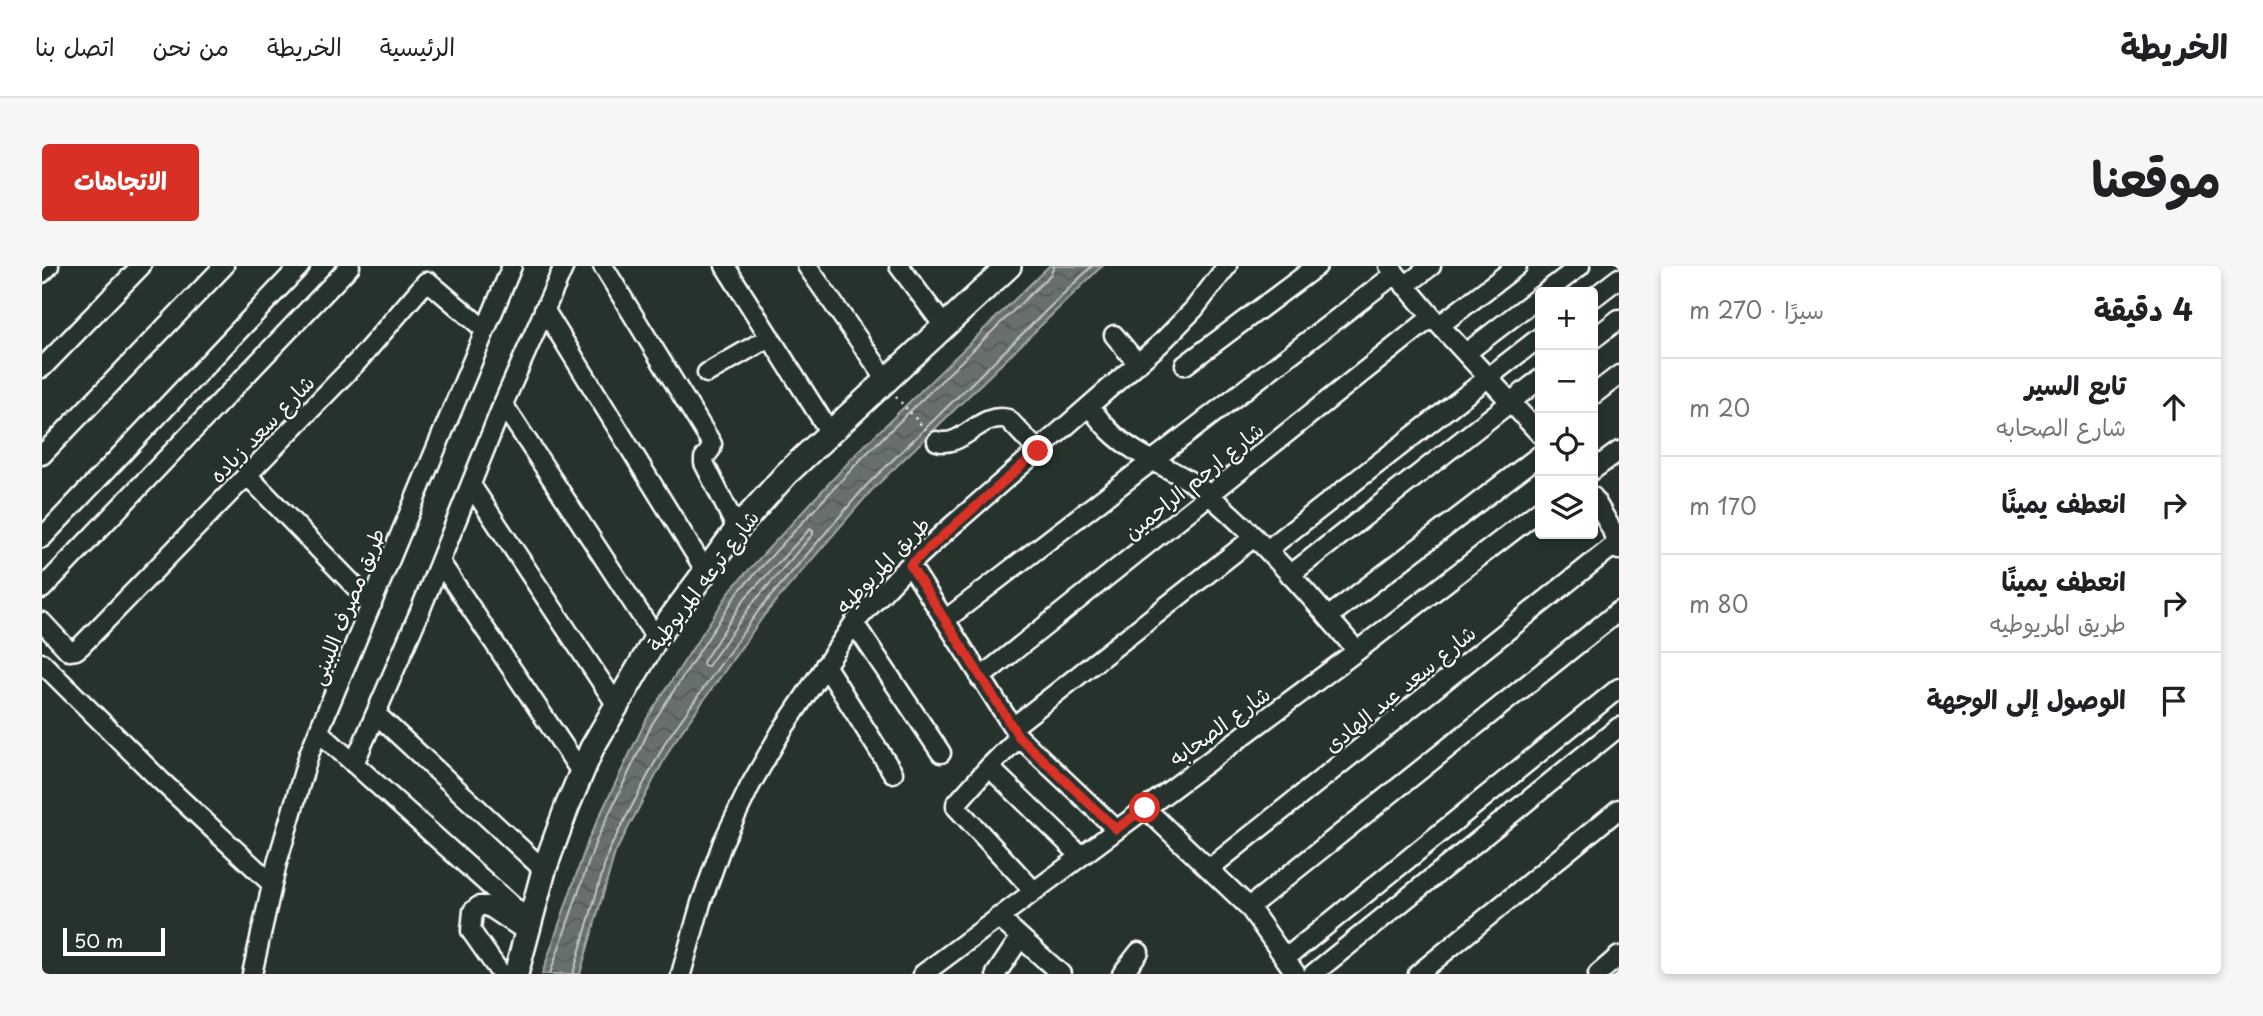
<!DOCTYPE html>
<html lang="ar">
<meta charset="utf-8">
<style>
:root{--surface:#fff;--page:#f6f6f6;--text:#202124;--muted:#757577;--line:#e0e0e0;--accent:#d93025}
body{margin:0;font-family:"Playpen Sans","Playpen Sans Arabic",sans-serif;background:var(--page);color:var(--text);direction:rtl}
.controls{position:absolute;right:21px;top:21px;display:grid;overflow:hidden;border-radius:7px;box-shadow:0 4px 10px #0003}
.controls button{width:63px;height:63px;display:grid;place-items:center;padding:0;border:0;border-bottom:2px solid var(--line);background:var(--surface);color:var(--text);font:35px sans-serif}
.scale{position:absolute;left:21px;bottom:18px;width:102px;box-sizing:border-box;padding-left:7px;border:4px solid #fff;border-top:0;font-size:19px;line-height:24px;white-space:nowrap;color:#fff;-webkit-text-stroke:5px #26332d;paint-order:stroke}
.stop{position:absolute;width:21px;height:21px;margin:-16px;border:5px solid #d93025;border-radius:50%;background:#fff}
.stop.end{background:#d93025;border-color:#fff;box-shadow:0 2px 7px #0008}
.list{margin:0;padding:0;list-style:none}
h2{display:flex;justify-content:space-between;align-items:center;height:91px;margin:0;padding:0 28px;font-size:30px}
h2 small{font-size:23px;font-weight:400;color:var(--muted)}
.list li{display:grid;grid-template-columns:46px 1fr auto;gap:21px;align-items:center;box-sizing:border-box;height:98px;padding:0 28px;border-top:2px solid var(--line)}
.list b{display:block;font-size:26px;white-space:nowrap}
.list p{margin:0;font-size:23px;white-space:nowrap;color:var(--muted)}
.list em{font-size:23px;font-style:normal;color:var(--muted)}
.icon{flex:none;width:38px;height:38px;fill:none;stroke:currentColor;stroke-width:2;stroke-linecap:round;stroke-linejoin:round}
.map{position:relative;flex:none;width:1577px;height:708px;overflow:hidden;direction:ltr;border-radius:7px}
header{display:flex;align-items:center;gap:42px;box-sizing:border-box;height:98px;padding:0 35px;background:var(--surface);border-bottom:2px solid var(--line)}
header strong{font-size:33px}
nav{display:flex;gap:38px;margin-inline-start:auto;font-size:24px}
.intro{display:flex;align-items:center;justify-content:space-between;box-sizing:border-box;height:168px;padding:0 42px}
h1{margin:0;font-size:49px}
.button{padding:18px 32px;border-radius:7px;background:var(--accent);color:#fff;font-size:24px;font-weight:700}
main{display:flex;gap:42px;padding:0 42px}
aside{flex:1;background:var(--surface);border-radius:7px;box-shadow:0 4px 10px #0003}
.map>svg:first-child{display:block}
.water{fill:url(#water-waves);stroke:#a4a9a7;stroke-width:2}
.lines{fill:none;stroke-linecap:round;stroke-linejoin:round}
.shore{stroke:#c2c6c4;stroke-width:2}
.minor-casing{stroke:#fff;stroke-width:23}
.major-casing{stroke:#fff;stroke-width:28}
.path{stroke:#fff;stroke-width:2.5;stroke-dasharray:2 5;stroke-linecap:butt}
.minor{stroke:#26332d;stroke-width:18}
.major{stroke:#26332d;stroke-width:23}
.route{stroke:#d93025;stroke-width:9}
.labels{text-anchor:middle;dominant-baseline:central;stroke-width:5;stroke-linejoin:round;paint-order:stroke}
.street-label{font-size:21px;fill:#fff;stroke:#26332d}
</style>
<header>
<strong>الخريطة</strong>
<nav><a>الرئيسية</a><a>الخريطة</a><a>من نحن</a><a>اتصل بنا</a></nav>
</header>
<div class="intro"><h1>موقعنا</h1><a class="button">الاتجاهات</a></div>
<main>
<aside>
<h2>4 دقيقة<small>سيرًا · 270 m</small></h2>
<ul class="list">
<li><svg class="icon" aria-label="ahead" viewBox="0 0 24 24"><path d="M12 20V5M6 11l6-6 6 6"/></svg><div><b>تابع السير</b><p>شارع الصحابه</p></div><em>20 m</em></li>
<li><svg class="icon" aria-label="right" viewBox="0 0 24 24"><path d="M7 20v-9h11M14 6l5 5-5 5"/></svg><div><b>انعطف يمينًا</b></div><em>170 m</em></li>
<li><svg class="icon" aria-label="right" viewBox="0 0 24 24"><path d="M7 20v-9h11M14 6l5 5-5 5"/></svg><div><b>انعطف يمينًا</b><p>طريق المريوطيه</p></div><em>80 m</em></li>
<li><svg class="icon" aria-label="arrive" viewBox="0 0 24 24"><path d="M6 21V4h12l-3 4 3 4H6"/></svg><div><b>الوصول إلى الوجهة</b></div></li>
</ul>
</aside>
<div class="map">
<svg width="1577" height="708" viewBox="0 0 1577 708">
<defs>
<pattern id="water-waves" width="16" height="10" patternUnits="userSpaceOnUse" patternTransform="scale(1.75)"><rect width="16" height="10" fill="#67706c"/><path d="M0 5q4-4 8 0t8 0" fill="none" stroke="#575a59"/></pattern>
</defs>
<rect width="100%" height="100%" fill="#26332d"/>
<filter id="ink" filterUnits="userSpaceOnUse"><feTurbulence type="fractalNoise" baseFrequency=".0143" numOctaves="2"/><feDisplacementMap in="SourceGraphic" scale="14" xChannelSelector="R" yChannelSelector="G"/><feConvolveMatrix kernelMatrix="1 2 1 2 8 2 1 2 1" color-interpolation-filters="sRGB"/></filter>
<g filter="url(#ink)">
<path class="water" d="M 1007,0 L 1060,0 L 829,225 L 723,348 L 630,479 L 573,587 L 538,708 L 500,708 L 547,572 L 604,454 L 690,322 L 815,187 Z"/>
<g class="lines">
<path class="shore" d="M 768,263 L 771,265 L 771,268 L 710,338 L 666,400 L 662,400 L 661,396 L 703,332 Z
M 508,708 L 554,575 L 610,458 L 696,326 L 820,192 L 1009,8 L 1012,0
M 531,708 L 567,584 L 624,475 L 717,344 L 824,220 L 1050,0"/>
<g class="minor-casing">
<path id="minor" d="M 561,0 L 670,178 L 669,183 L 662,192 L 662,197 L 695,263
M 683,0 L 787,165
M 765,0 L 844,113
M 857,0 L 902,60
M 1347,0 L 1390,51 L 1498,168
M 0,7 L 7,0
M 1363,20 L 1389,0
M 1504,26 L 1538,0
M 1551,32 L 1577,12
M 502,43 L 663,304
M 1398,59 L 1475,0
M 1072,69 L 1096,98
M 1551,73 L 1577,53
M 1424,87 L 1498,30
M 1143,99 L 1275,0
M 0,102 L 99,0
M 665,107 L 728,71
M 1551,129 L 1577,109
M 461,138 L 614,372
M 1048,141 C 1054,149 1061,158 1068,165 C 1096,193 1138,204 1167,229 C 1222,276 1269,331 1315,385
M 895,175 C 921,183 938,145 966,153 L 996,185
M 0,189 L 182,0
M 1551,204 L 1577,185
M 205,209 L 330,338
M 429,219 L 574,438
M 1551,231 L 1569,262 L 1577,284
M 0,272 L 258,0
M 1225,284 L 1498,71
M 398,296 L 539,506
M 868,299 L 977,471 L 1074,563
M 1248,309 L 1498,113
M 0,323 L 308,0
M 1286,351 L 1498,189
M 903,354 L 1353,8
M 0,356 L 27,385 L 34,384 L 39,380 L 316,95 L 384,16 L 387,16 L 442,63
M 812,357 L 899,487
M 0,397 L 118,514 L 230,618
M 783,399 L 851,507
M 938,412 L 1390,51
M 334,448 L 502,604
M 971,461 L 1211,272
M 277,466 L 488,656
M 977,471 L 947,501 L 1039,590
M 312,498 L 378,345 L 461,138 L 522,0
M 947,501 L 914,538 L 914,541 L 992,625
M 1103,542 L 1207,641 L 1254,708
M 1168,602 L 1575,277
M 1207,641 L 1577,345
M 956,651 L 1019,708
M 1244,692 L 1577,422
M 210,708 L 235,597 L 267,488 L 470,0
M 459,708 L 429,665 L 431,645 L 437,640 L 446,640 L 485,666
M 639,708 L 659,637 L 681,576 L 708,520 L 739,466 L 812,357 L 861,305 L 904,265 L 1119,77 L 1152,43 L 1185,0
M 881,708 L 1315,385 L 1498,244
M 954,708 L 978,672
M 1080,708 L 1097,686
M 1271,708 L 1577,461
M 1376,708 L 1577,543
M 1556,708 L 1577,690"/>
</g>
<g class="major-casing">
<path id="major" d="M 474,708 L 502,604 L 525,541 L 550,482 L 614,372 L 695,263 L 744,208 L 967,0"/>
</g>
<path class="path" d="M 854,131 L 885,165"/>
<use href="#minor" class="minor"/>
<use href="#major" class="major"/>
</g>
</g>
<g class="lines" filter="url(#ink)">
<path class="route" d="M 996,185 L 868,299 L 977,471 L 1074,563 L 1103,542"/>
</g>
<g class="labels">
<g class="street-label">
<text transform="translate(219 162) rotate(-46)">شارع سعد زياده</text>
<text transform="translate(1151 214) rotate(-39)">شارع ارحم الراحمين</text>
<text transform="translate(840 298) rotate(-46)">طريق المريوطيه</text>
<text transform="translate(660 314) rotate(-53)">شارع ترعه المريوطية</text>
<text transform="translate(304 340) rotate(-68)">طريق مصرف اللبينى</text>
<text transform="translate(1357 422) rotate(-39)">شارع سعد عبد الهادى</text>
<text transform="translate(1177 459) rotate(-36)">شارع الصحابه</text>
</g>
</g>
</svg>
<div class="controls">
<button>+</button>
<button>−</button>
<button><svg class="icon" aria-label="locate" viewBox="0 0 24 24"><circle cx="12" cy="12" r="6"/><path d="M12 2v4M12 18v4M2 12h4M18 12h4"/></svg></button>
<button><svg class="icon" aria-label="layers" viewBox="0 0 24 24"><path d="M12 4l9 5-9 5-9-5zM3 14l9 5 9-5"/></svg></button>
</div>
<div class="scale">50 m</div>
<div class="stop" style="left:1103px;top:542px"></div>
<div class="stop end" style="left:996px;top:185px"></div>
</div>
</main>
